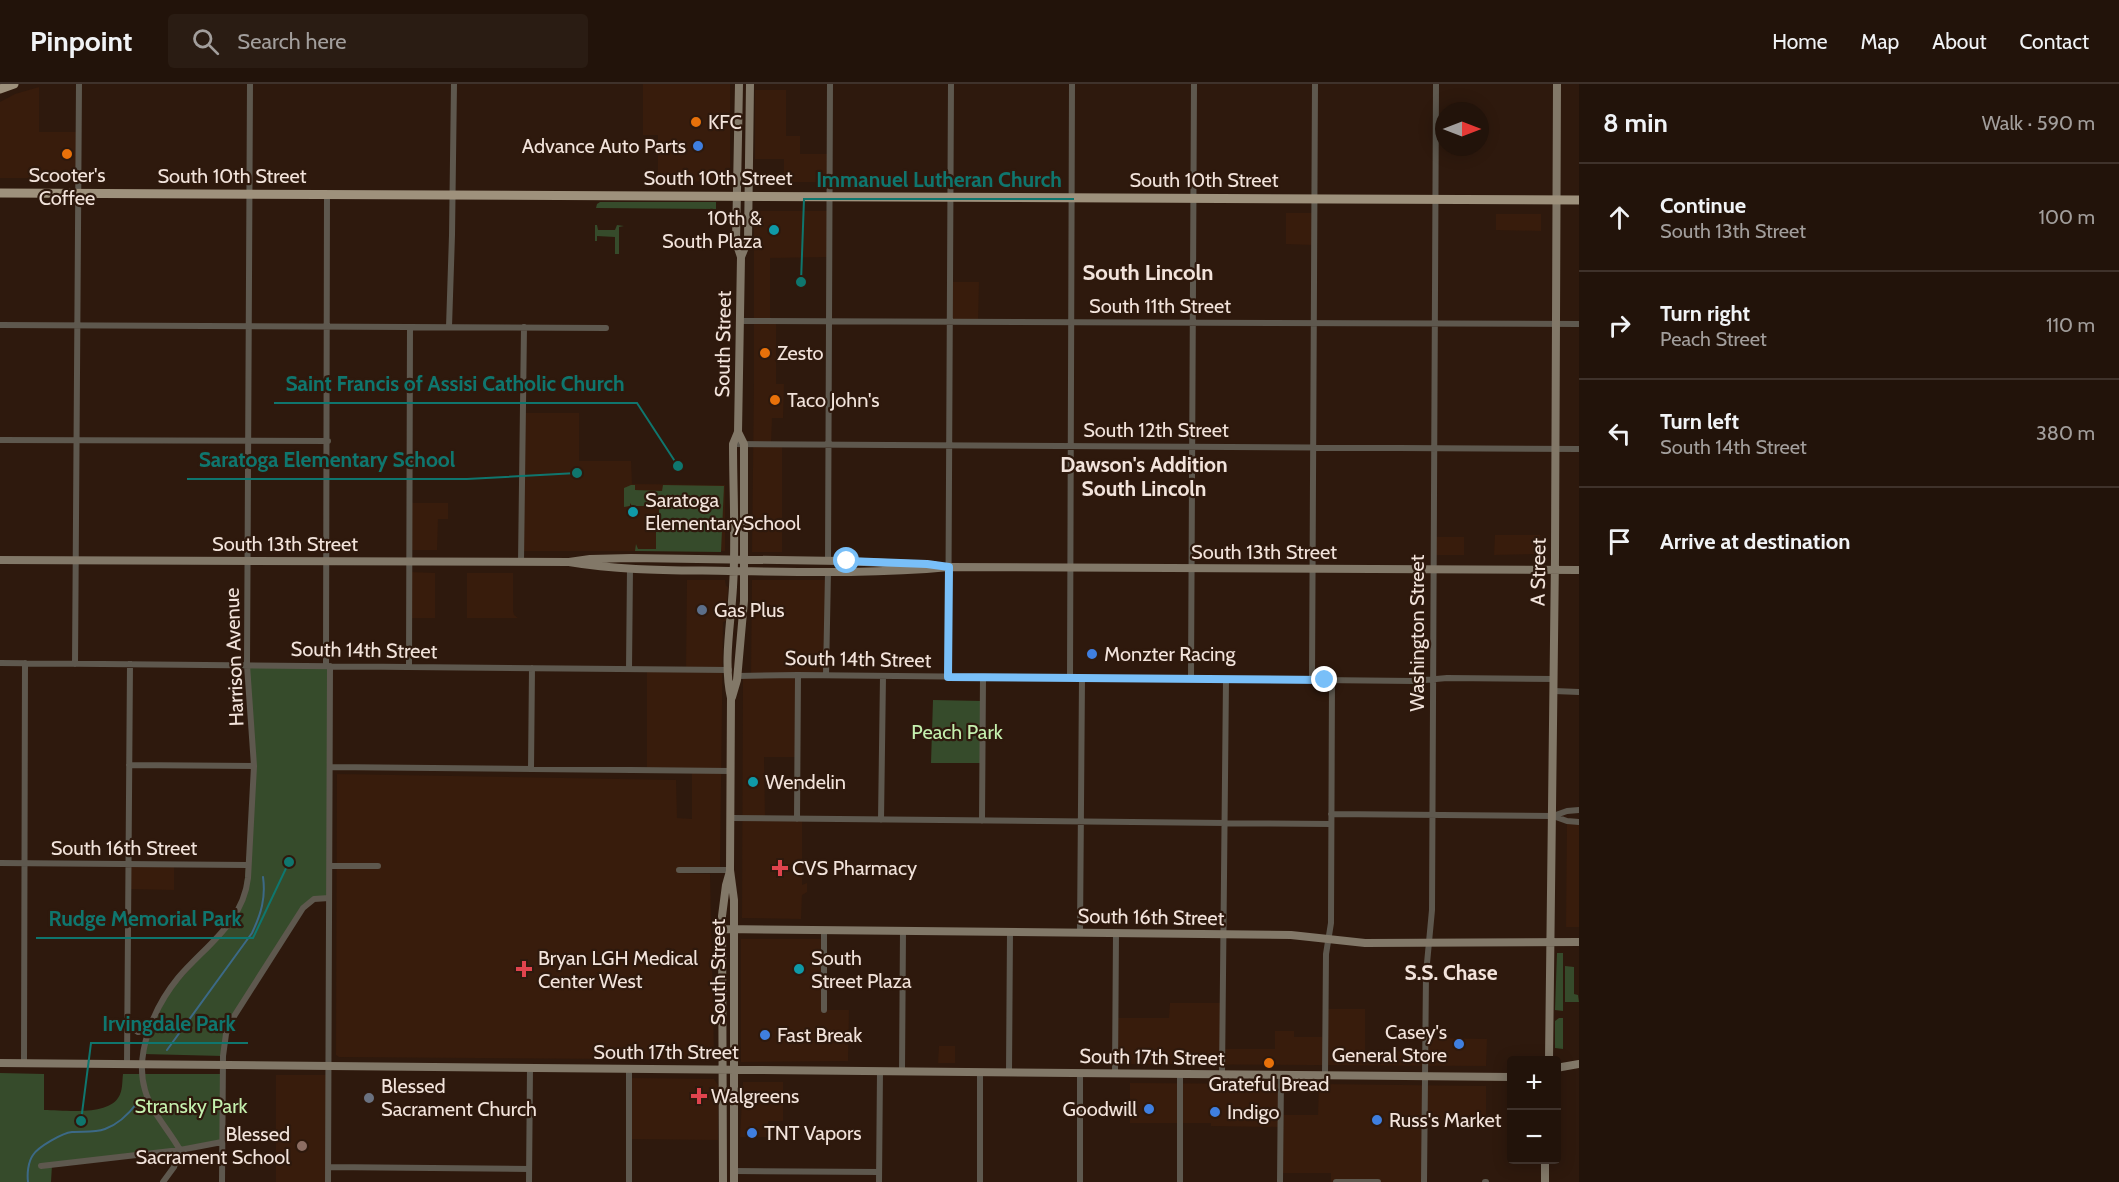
<!DOCTYPE html>
<meta charset="utf-8">
<style>
:root{--surface:#22130a;--page:#2a1c13;--text:#f1f3f6;--muted:#a29e9c;--line:#3f322b}
body{margin:0;font-family:Cabin,sans-serif;background:var(--page);color:var(--text)}
.controls{position:absolute;right:18px;bottom:18px;display:grid;overflow:hidden;border-radius:6px;box-shadow:0 3px 15px #0003}
.controls button{width:54px;height:54px;display:grid;place-items:center;padding:0;border:0;border-bottom:2px solid var(--line);background:var(--surface);color:var(--text);font:30px sans-serif}
.compass{position:absolute;left:1435px;top:18px;width:54px;height:54px;border-radius:50%;background:var(--surface);box-shadow:0 3px 15px #0003;rotate:90deg}
.stop{position:absolute;width:18px;height:18px;margin:-14px;border:4px solid #79bff8;border-radius:50%;background:#fff}
.stop.end{background:#79bff8;border-color:#fff;box-shadow:0 2px 6px #0008}
.list{margin:0;padding:0;list-style:none}
h2{display:flex;justify-content:space-between;align-items:center;height:78px;margin:0;padding:0 24px;font-size:26px}
h2 small{font-size:20px;font-weight:400;color:var(--muted)}
.list li{display:grid;grid-template-columns:39px 1fr auto;gap:18px;align-items:center;box-sizing:border-box;height:108px;padding:0 24px;border-top:2px solid var(--line)}
.list b{display:block;font-size:22px;white-space:nowrap}
.list p{margin:0;font-size:20px;white-space:nowrap;color:var(--muted)}
.list em{font-size:20px;font-style:normal;color:var(--muted)}
.icon{flex:none;width:33px;height:33px;fill:none;stroke:currentColor;stroke-width:2;stroke-linecap:round;stroke-linejoin:round}
.map{position:relative;flex:none;width:1579px;height:1098px;overflow:hidden}
header{display:flex;align-items:center;gap:36px;box-sizing:border-box;height:84px;padding:0 30px;background:var(--surface);border-bottom:2px solid var(--line)}
header strong{font-size:28px}
nav{display:flex;gap:33px;margin-inline-start:auto;font-size:21px}
.search{width:420px;height:54px;background:var(--page);display:flex;align-items:center;gap:15px;box-sizing:border-box;padding:0 21px;border-radius:6px;color:var(--muted);font-size:22px}
main{display:flex}
aside{flex:1;background:var(--surface)}
.map>svg:first-child{display:block}
.built{fill:#381c0c}
.green{fill:#364b2b}
.lines{fill:none;stroke-linecap:round;stroke-linejoin:round}
.stream{stroke:#3c6986;stroke-width:2}
.street{stroke:#5e584e;stroke-width:6}
.secondary{stroke:#827868;stroke-width:8}
.primary{stroke:#9e917c;stroke-width:9}
.route{stroke:#79bff8;stroke-width:8}
.food-dot{fill:#e8710a;stroke:#2e190d;stroke-width:2}
.shop-dot{fill:#3f7fe0;stroke:#2e190d;stroke-width:2}
.culture-dot{fill:#0f9aa8;stroke:#2e190d;stroke-width:2}
.service-dot{fill:#5c6f8a;stroke:#2e190d;stroke-width:2}
.health-dot{fill:#e0444e;stroke:#2e190d;stroke-width:2}
.worship-dot{fill:#6b7280;stroke:#2e190d;stroke-width:2}
.education-dot{fill:#8d6e63;stroke:#2e190d;stroke-width:2}
.labels{text-anchor:middle;dominant-baseline:central;stroke-width:4.5;stroke-linejoin:round;paint-order:stroke}
.poi-label{font-size:20px;fill:#f2e3db;stroke:#2e190d;text-anchor:start}
.street-label{font-size:20px;fill:#f2e3db;stroke:#2e190d}
.park-label{font-size:20px;fill:#c5f1af;stroke:#2e190d}
.neighbourhood-label{font-size:21px;font-weight:bold;fill:#f2e3db;stroke:#2e190d}
.quarter-label{font-size:22px;font-weight:bold;fill:#f2e3db;stroke:#2e190d}
.leader{fill:none;stroke:#0f766e;stroke-width:2}
.callout-dot{fill:#0f766e;stroke:#2e190d;stroke-width:2}
.callout-label{font-size:21px;text-anchor:middle;font-weight:bold;fill:#0f766e;stroke:#2e190d;stroke-width:4.5;stroke-linejoin:round;paint-order:stroke}
</style>
<header>
<strong>Pinpoint</strong>
<div class="search"><svg class="icon" aria-label="search" viewBox="0 0 24 24"><circle cx="10" cy="10" r="6"/><path d="M15 15l6 6"/></svg>Search here</div>
<nav><a>Home</a><a>Map</a><a>About</a><a>Contact</a></nav>
</header>
<main>
<div class="map">
<svg width="1579" height="1098" viewBox="0 0 1579 1098">
<rect width="100%" height="100%" fill="#2e190d"/>
<path class="built" d="M 643,0 L 730,0 L 730,98 L 658,97 L 658,51 L 643,51 Z
M 39,3 L 39,48 L 79,48 L 78,94 L 0,94 L 0,18 L 15,10 Z
M 755,6 L 786,6 L 786,52 L 800,52 L 800,70 L 829,70 L 829,98 L 784,98 L 784,75 L 755,75 Z
M 754,127 L 829,127 L 829,173 L 770,174 L 770,236 L 776,237 L 776,300 L 784,300 L 783,334 L 772,334 L 771,360 L 782,361 L 782,468 L 752,468 L 754,300 Z
M 1286,129 L 1314,129 L 1314,161 L 1286,160 Z
M 1496,130 L 1541,130 L 1541,147 L 1496,146 Z
M 950,198 L 979,198 L 978,237 L 950,237 Z
M 523,329 L 579,329 L 579,377 L 631,377 L 632,400 L 725,401 L 725,467 L 522,467 Z
M 410,419 L 448,419 L 448,435 L 438,435 L 437,466 L 410,466 Z
M 1495,451 L 1540,451 L 1540,470 L 1494,471 Z
M 1434,453 L 1464,453 L 1464,471 L 1434,471 Z
M 410,488 L 435,489 L 435,534 L 409,534 Z
M 467,489 L 513,489 L 513,527 L 514,531 L 518,534 L 467,534 Z
M 687,496 L 725,496 L 726,502 L 728,503 L 726,537 L 723,538 L 720,786 L 677,786 L 678,789 L 710,790 L 714,969 L 708,975 L 621,975 L 339,973 L 336,971 L 337,690 L 676,696 L 677,734 L 692,735 L 692,686 L 647,686 L 647,585 L 686,586 Z
M 752,496 L 828,496 L 826,591 L 799,591 L 798,673 L 764,673 L 765,735 L 802,735 L 802,801 L 807,799 L 807,808 L 802,811 L 801,835 L 742,834 L 743,592 L 751,592 Z
M 1567,737 L 1579,738 L 1579,843 L 1566,843 Z
M 128,780 L 174,781 L 174,806 L 128,805 Z
M 741,855 L 824,855 L 824,926 L 849,926 L 848,977 L 741,978 Z
M 1170,919 L 1223,919 L 1223,965 L 1275,965 L 1275,947 L 1294,947 L 1294,953 L 1325,953 L 1325,925 L 1365,925 L 1365,968 L 1425,967 L 1425,954 L 1487,955 L 1486,982 L 1115,980 L 1116,934 L 1169,934 Z
M 939,962 L 955,962 L 955,979 L 938,979 Z
M 276,991 L 328,991 L 328,1098 L 276,1098 Z
M 629,994 L 714,995 L 718,1001 L 718,1056 L 629,1055 Z
M 743,998 L 783,998 L 783,1037 L 768,1037 L 768,1053 L 740,1053 Z
M 1130,999 L 1281,1000 L 1281,1031 L 1318,1031 L 1319,1000 L 1486,1002 L 1486,1036 L 1425,1036 L 1424,1098 L 1331,1098 L 1331,1089 L 1280,1089 L 1280,1043 L 1211,1042 L 1211,1039 L 1130,1039 Z"/>
<path class="green" d="M 600,118 L 716,118 L 716,125 L 596,124 L 597,120 Z
M 595,141 L 597,141 L 598,146 L 615,146 L 617,141 L 624,142 L 619,143 L 619,170 L 615,170 L 615,153 L 597,152 L 597,157 L 595,157 Z
M 631,401 L 635,401 L 635,406 L 662,407 L 663,401 L 724,402 L 721,468 L 635,467 L 636,460 L 638,465 L 656,465 L 656,448 L 659,448 L 659,419 L 652,419 L 652,422 L 632,422 L 630,419 L 630,422 L 624,423 L 624,404 Z
M 247,581 L 330,582 L 329,814 L 309,818 L 231,937 L 223,972 L 143,970 L 145,960 L 168,909 L 216,856 L 243,815 L 253,705 Z
M 933,616 L 983,617 L 982,679 L 931,679 Z
M 1557,869 L 1563,869 L 1563,927 L 1555,926 Z
M 1565,882 L 1574,883 L 1574,910 L 1578,911 L 1579,918 L 1565,918 Z
M 1559,934 L 1563,934 L 1563,965 L 1555,964 L 1555,937 Z
M 0,989 L 44,990 L 44,1026 C 64,1026 106,1032 118,1014 C 123,1007 122,997 123,990 L 223,990 L 222,1058 L 52,1081 L 51,1098 L 0,1098 Z"/>
<g class="lines">
<path class="stream" d="M 167,966 L 252,849 C 261,830 266,814 263,793
M 28,1098 C 27,1090 28,1078 33,1071 C 38,1063 62,1049 72,1048 C 83,1047 94,1049 105,1045 C 119,1040 128,1031 137,1019"/>
<path class="street" d="M 740,237 L 1579,240
M 0,241 L 606,244
M 449,243 L 452,151 L 454,0
M 0,356 L 328,357
M 733,360 L 1579,365
M 828,477 L 830,0
M 521,478 L 524,243
M 0,579 L 729,586
M 75,580 L 79,0
M 326,582 L 327,111
M 409,583 L 410,243
M 629,585 L 630,484
M 826,591 L 828,488
M 737,592 L 798,591 L 1414,597 L 1447,594 L 1554,595
M 948,593 L 951,0
M 1070,594 L 1072,0
M 1191,594 L 1194,0
M 1312,596 L 1315,0
M 1554,607 L 1579,608
M 129,681 L 254,682
M 330,683 L 731,687
M 531,685 L 532,584
M 1331,730 L 1553,732 L 1567,737 L 1579,738
M 1553,732 L 1567,727 L 1579,726
M 731,734 L 1331,740
M 797,735 L 798,591
M 881,736 L 883,592
M 982,737 L 983,593
M 0,779 L 248,781
M 330,782 L 378,782
M 679,786 L 730,786
M 1080,848 L 1082,594
M 824,926 L 824,846
M 127,940 L 138,948 L 147,947 L 150,944
M 24,979 L 25,579
M 127,980 L 130,580
M 902,987 L 903,847
M 1009,988 L 1010,848
M 1115,989 L 1116,849
M 1222,991 L 1226,595
M 1325,992 L 1326,870 L 1331,839 L 1332,596
M 41,1082 L 180,1066 L 222,1058
M 328,1083 L 529,1085
M 734,1087 L 879,1088
M 163,1098 L 174,1083 L 180,1066 C 169,1046 151,1028 145,1006 C 134,969 155,922 178,894 C 205,862 243,839 248,794 L 254,682 L 247,581 L 250,0
M 222,1098 L 223,972 L 226,950 L 231,937 L 303,824 L 314,815 L 329,814
M 328,1098 L 330,582
M 529,1098 L 530,984
M 629,1098 L 629,984
M 879,1098 L 880,987
M 980,1098 L 980,988
M 1080,1098 L 1080,989
M 1180,1098 L 1180,990
M 1280,1098 L 1281,991
M 1336,1098 L 1378,1098
M 1424,1098 L 1426,890 L 1432,826 L 1436,0
M 1485,1098 L 1486,1098"/>
<path class="secondary" d="M 739,0 L 736,158 L 741,173
M 0,476 L 569,478 L 590,475 L 631,474 L 841,477 L 934,481
M 569,478 C 622,487 676,486 729,487 C 803,488 876,490 949,483 L 1579,486
M 732,613 L 737,596 L 744,517 L 744,360 L 738,348
M 722,845 L 1291,851 L 1365,859 L 1579,858
M 1549,976 L 1555,473 L 1557,0
M 0,979 L 1512,993
M 1556,984 L 1579,980
M 723,1098 L 722,832 L 726,801 L 730,787
M 734,1098 L 734,816 L 730,786 L 731,614 C 723,578 731,539 733,503 C 736,456 733,408 733,360 L 738,348 L 741,173 L 748,156 L 750,0
M 1545,1098 L 1545,1076"/>
<path class="primary" d="M 0,5 L 14,0
M 0,109 L 1579,116"/>
</g>
<g class="lines">
<path class="route" d="M 847,477 L 927,480 L 949,483 L 948,593 L 1325,596"/>
</g>
<g class="food-dot">
<circle cx="696" cy="38" r="6"/>
<circle cx="67" cy="70" r="6"/>
<circle cx="765" cy="269" r="6"/>
<circle cx="775" cy="316" r="6"/>
<circle cx="1269" cy="979" r="6"/>
</g>
<g class="shop-dot">
<circle cx="698" cy="62" r="6"/>
<circle cx="1092" cy="570" r="6"/>
<circle cx="765" cy="951" r="6"/>
<circle cx="1459" cy="960" r="6"/>
<circle cx="1149" cy="1025" r="6"/>
<circle cx="1215" cy="1028" r="6"/>
<circle cx="1377" cy="1036" r="6"/>
<circle cx="752" cy="1049" r="6"/>
</g>
<g class="culture-dot">
<circle cx="774" cy="146" r="6"/>
<circle cx="633" cy="428" r="6"/>
<circle cx="753" cy="698" r="6"/>
<circle cx="799" cy="885" r="6"/>
</g>
<circle class="service-dot" cx="702" cy="526" r="6"/>
<g class="health-dot">
<path d="M777 775h6v6h6v6h-6v6h-6v-6h-6v-6h6z"/>
<path d="M521 876h6v6h6v6h-6v6h-6v-6h-6v-6h6z"/>
<path d="M696 1003h6v6h6v6h-6v6h-6v-6h-6v-6h6z"/>
</g>
<circle class="worship-dot" cx="369" cy="1014" r="6"/>
<circle class="education-dot" cx="302" cy="1062" r="6"/>
<g class="labels">
<g class="poi-label">
<text x="708" y="38">KFC</text>
<text x="686" y="62" text-anchor="end">Advance Auto Parts</text>
<text x="67" y="91" text-anchor="middle">Scooter's<tspan x="67" dy="23">Coffee</tspan></text>
<text x="762" y="134" text-anchor="end">10th &amp;<tspan x="762" dy="23">South Plaza</tspan></text>
<text x="777" y="269">Zesto</text>
<text x="787" y="316">Taco John's</text>
<text x="645" y="416">Saratoga<tspan x="645" dy="23">ElementarySchool</tspan></text>
<text x="714" y="526">Gas Plus</text>
<text x="1104" y="570">Monzter Racing</text>
<text x="765" y="698">Wendelin</text>
<text x="792" y="784">CVS Pharmacy</text>
<text x="538" y="874">Bryan LGH Medical<tspan x="538" dy="23">Center West</tspan></text>
<text x="811" y="874">South<tspan x="811" dy="23">Street Plaza</tspan></text>
<text x="1447" y="948" text-anchor="end">Casey's<tspan x="1447" dy="23">General Store</tspan></text>
<text x="777" y="951">Fast Break</text>
<text x="1269" y="1000" text-anchor="middle">Grateful Bread</text>
<text x="381" y="1002">Blessed<tspan x="381" dy="23">Sacrament Church</tspan></text>
<text x="711" y="1012">Walgreens</text>
<text x="1137" y="1025" text-anchor="end">Goodwill</text>
<text x="1227" y="1028">Indigo</text>
<text x="1389" y="1036">Russ's Market</text>
<text x="764" y="1049">TNT Vapors</text>
<text x="290" y="1050" text-anchor="end">Blessed<tspan x="290" dy="23">Sacrament School</tspan></text>
</g>
<g class="street-label">
<text x="232" y="92">South 10th Street</text>
<text x="718" y="94">South 10th Street</text>
<text x="1204" y="96">South 10th Street</text>
<text x="1160" y="222">South 11th Street</text>
<text transform="translate(723 260) rotate(-89)">South Street</text>
<text x="1156" y="346">South 12th Street</text>
<text x="285" y="460">South 13th Street</text>
<text x="1264" y="468">South 13th Street</text>
<text transform="translate(1538 488) rotate(-89)">A Street</text>
<text transform="translate(1417 549) rotate(-90)">Washington Street</text>
<text transform="translate(364 566) rotate(1)">South 14th Street</text>
<text transform="translate(234 573) rotate(-92)">Harrison Avenue</text>
<text transform="translate(858 575) rotate(1)">South 14th Street</text>
<text x="124" y="764">South 16th Street</text>
<text transform="translate(1151 833) rotate(1)">South 16th Street</text>
<text transform="translate(718 888) rotate(-90)">South Street</text>
<text x="666" y="968">South 17th Street</text>
<text transform="translate(1152 973) rotate(1)">South 17th Street</text>
</g>
<g class="park-label">
<text x="957" y="648">Peach Park</text>
<text x="191" y="1022">Stransky Park</text>
</g>
<g class="neighbourhood-label">
<text x="1144" y="380">Dawson's Addition<tspan x="1144" dy="24">South Lincoln</tspan></text>
<text x="1451" y="888">S.S. Chase</text>
</g>
<g class="quarter-label">
<text x="1148" y="188">South Lincoln</text>
</g>
</g>
<path class="leader" d="M801 198L804 115H1074M678 382L637 319H274M577 389L467 395H187M289 778L253 854H36M81 1037L91 959H248"/>
<g class="callout-dot">
<circle cx="801" cy="198" r="6"/>
<circle cx="678" cy="382" r="6"/>
<circle cx="577" cy="389" r="6"/>
<circle cx="289" cy="778" r="6"/>
<circle cx="81" cy="1037" r="6"/>
</g>
<g class="callout-label">
<text x="939" y="103">Immanuel Lutheran Church</text>
<text x="455" y="307">Saint Francis of Assisi Catholic Church</text>
<text x="327" y="383">Saratoga Elementary School</text>
<text x="145" y="842">Rudge Memorial Park</text>
<text x="169" y="947">Irvingdale Park</text>
</g>
</svg>
<div class="controls">
<button>+</button>
<button>−</button>
</div>
<svg class="compass" viewBox="-18 -18 36 36"><path d="M0-13l5 13h-10z" fill="#e53935"/><path d="M0 13l5-13h-10z" fill="#a29e9c"/></svg>
<div class="stop" style="left:847px;top:477px"></div>
<div class="stop end" style="left:1325px;top:596px"></div>
</div>
<aside>
<h2>8 min<small>Walk · 590 m</small></h2>
<ul class="list">
<li><svg class="icon" aria-label="ahead" viewBox="0 0 24 24"><path d="M12 20V5M6 11l6-6 6 6"/></svg><div><b>Continue</b><p>South 13th Street</p></div><em>100 m</em></li>
<li><svg class="icon" aria-label="right" viewBox="0 0 24 24"><path d="M7 20v-9h11M14 6l5 5-5 5"/></svg><div><b>Turn right</b><p>Peach Street</p></div><em>110 m</em></li>
<li><svg class="icon" aria-label="left" viewBox="0 0 24 24"><path d="M17 20v-9H6M10 6l-5 5 5 5"/></svg><div><b>Turn left</b><p>South 14th Street</p></div><em>380 m</em></li>
<li><svg class="icon" aria-label="arrive" viewBox="0 0 24 24"><path d="M6 21V4h12l-3 4 3 4H6"/></svg><div><b>Arrive at destination</b></div></li>
</ul>
</aside>
</main>
